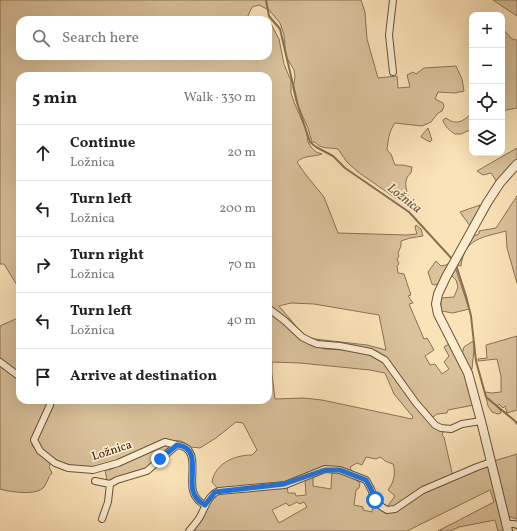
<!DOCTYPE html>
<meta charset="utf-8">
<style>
:root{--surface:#fff;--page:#f6f6f6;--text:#222;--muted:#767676;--line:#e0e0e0}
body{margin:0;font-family:Vollkorn,serif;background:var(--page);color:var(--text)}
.controls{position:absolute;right:12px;top:12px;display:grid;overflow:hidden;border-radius:8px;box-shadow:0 4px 16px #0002}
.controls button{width:36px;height:36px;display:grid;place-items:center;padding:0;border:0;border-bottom:1px solid var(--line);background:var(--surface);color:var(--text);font:20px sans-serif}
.stop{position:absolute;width:12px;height:12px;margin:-9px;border:3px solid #1a73e8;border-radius:50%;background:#fff}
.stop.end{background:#1a73e8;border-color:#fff;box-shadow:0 1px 4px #0008}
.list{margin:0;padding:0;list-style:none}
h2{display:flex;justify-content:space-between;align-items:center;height:52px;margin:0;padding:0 16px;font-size:17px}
h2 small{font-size:13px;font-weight:400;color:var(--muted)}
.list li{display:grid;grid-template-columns:26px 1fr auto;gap:12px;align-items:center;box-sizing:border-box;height:56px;padding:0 16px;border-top:1px solid var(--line)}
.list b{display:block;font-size:15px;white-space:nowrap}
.list p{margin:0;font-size:13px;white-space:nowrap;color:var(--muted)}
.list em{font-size:13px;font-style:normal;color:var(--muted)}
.icon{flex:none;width:22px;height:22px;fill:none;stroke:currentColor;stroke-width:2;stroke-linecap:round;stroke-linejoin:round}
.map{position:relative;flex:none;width:517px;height:531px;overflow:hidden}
.search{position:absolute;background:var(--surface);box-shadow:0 4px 16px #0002;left:16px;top:16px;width:256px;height:44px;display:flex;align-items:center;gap:10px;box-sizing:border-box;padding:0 14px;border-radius:12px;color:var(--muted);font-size:15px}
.panel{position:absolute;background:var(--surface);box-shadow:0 4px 16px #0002;left:16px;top:72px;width:256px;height:332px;border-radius:12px}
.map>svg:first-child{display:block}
.green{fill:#dac29b;stroke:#8a7253;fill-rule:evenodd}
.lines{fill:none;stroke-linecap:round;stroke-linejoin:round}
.stream{stroke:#876f4f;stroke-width:2}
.minor-casing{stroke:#6b5336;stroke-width:8}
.tertiary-casing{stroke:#6b5336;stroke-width:10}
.minor{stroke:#fcedd1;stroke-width:6}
.tertiary{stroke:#fcedd1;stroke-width:8}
.route{stroke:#1a73e8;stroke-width:5}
.labels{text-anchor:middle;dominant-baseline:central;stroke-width:3.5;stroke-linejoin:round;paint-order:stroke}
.street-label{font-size:12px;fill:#3b230b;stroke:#fcedd1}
.water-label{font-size:13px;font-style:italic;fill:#674f33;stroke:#fcedd1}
</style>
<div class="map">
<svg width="517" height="531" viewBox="0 0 517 531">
<rect width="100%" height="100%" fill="#fbe3b8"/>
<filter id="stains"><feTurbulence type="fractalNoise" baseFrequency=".005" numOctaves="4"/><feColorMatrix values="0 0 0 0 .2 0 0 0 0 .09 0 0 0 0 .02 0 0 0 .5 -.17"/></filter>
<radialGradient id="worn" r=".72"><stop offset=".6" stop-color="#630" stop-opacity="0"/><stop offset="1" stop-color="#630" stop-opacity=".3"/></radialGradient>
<path class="green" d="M 0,0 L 361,0 L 365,12 L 367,39 L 378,78 L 397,76 L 398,88 L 410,87 L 407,75 L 413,72 L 416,74 L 424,68 L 456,66 L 462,79 L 464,91 L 455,93 L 438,92 L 435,99 L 443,103 L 444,106 L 442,111 L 438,113 L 431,122 L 422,126 L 395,123 C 389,131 388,141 387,150 L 391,154 L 395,165 L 403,165 L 412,167 L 411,173 C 403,179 406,188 408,196 L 403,198 L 398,197 L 397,199 L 358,172 L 347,162 L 338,149 C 330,147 321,150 315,142 L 312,142 L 308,128 L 296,101 L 293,88 L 295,77 L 294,70 L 286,56 L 284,35 L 280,23 L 269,10 L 259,5 L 252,7 L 246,20 L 20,20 L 20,56 L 268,56 L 268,22 L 271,24 L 279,39 L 284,64 L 291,81 L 291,93 L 294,102 L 306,130 L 308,142 L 311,147 L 316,152 L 322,154 C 314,157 304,155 297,162 L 306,175 L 324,197 L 338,233 L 407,235 L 417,234 L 415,227 L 416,225 L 421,229 L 423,236 L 410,238 L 401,241 L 401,246 L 398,253 L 399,256 L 397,259 L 399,264 L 397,266 L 398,273 L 404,274 L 411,295 L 408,296 L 413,303 L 409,304 L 424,339 L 427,338 L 434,350 L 425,356 L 430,365 L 435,364 L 442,374 L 449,369 L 444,362 L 449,356 L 444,347 L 449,344 L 464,371 L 474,405 L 448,410 L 447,413 L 437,414 L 433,417 L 417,400 L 393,365 L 386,358 L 361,347 L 309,340 L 268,306 L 268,76 L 20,76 L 20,290 L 4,264 L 0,264 ZM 291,303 L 314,304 L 379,315 L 386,350 L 367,345 L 306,338 L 279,306 Z
M 493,0 L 517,0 L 517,16 Z
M 502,29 C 508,32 509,40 517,40 L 517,108 L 506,110 L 502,112 Z
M 472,113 L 472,129 L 461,134 L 455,134 C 450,131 444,126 443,120 L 446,118 C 457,126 463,121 472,113 Z
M 428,128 L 432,140 L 430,142 L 421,137 L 422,135 Z
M 517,148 L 517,159 L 497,182 L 491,173 L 483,175 L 477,171 Z
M 517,196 L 517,283 L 507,248 L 506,231 C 484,237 464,238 461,266 L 456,265 L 471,237 L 479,234 L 479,231 L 496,228 Z
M 480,205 L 480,207 L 470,226 L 460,212 Z
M 436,261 L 441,266 L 446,265 L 451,262 L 438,284 L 434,285 L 432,284 L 428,272 Z
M 455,267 L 469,309 L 453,313 L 441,311 L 441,298 L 454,297 L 458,287 L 456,280 L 451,275 Z
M 268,310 L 307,343 L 325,349 L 364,351 L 383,360 L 411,400 L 444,430 L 442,435 L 444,437 L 453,477 L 396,508 L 387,508 L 379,501 L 387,507 L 395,496 L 388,490 C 394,482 396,473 393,464 L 385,461 L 383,459 L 380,457 L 376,459 L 366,457 L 362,465 L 357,463 L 350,467 L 353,475 L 338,467 L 281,483 L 218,489 L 212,482 C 215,463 235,455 252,455 L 257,450 L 243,423 L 236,422 L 216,438 L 200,448 L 191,447 L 181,441 L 161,440 L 155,443 L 145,449 L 114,462 L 97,467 L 68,466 L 60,462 L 42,450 L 37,441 L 40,430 L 51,409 L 52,400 L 268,400 ZM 272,362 L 300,363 L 370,370 L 385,373 L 394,394 L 413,417 L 412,419 L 322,400 L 303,398 L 275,399 L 272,374 Z
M 20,317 L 20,374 L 0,358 L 0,326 Z
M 517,336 L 517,410 L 507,413 L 505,406 L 503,408 L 499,404 L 497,407 L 501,411 L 501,413 L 498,414 L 492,412 L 488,406 L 485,392 L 492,393 L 501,392 L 501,376 L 497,359 L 478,361 L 478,359 L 487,358 L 486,345 Z
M 473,341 L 474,349 L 472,369 L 468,367 L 462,354 L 464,347 Z
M 0,365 L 20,378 L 20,400 L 47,400 L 48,402 L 43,417 L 32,438 L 32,445 L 38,452 L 51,462 L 49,467 L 52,473 C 48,477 47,483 44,487 C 37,496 10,492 0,489 Z
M 168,444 L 170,446 L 145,469 L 107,481 L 105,470 L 109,470 Z
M 517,454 L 517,519 L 507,516 L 494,461 Z
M 488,466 L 490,467 L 505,531 L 498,531 L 495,520 L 459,527 L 450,531 L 438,531 L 494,502 L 490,490 L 407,531 L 191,531 L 217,493 L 287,486 L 288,493 L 295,493 L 296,496 L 306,495 L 305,479 L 313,475 L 313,486 L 331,489 L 332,471 C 342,471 352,477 360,483 L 359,488 L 356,490 L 354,505 L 363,507 L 363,510 L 372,512 L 373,503 L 378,507 L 387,511 L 422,493 ZM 297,502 L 299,504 L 304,502 L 307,507 L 279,523 L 272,510 L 286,503 L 289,506 Z"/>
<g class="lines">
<path class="stream" d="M 266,0 L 269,16 L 280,29 L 298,106 L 310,142 L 316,147 L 333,156 L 345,168 L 409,212 L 453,260
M 456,265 L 466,296 L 471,316 L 476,361 L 486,397 L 515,421 L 517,424"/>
<g class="minor-casing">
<path id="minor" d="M 393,72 L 389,35 L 393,0
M 268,308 L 285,321 L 302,337 L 310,341 L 317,344 L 340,346 L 371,352 L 385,360 L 416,403 L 435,425 L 441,428 L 451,429 L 462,424 L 481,421
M 0,362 L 20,377
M 49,400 L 50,405 L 34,440 L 40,451 L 55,463 L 68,468 L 93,470 L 118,463 L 165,442 L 177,445
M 95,481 L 110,484
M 102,519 L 108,502 L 110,484 L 117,480 L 147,471 L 177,445 C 201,447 189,476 193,491 C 195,498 199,502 205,505
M 507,524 L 514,524 L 517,525
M 189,531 C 193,526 198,521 201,515 C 205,507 209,494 219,491 L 285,485 L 325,469 L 340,470 L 366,480 L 371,489 L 375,500 L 382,507 L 387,510 L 395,509 L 423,490 L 477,467 L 491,462"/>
</g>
<g class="tertiary-casing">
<path id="tertiary" d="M 508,531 L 481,421 L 468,373 L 438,314 L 436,304 L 438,294 L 446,277 L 487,203 L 500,183 L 517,164"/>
</g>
<use href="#minor" class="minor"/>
<use href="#tertiary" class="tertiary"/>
</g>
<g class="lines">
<path class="route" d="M 160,459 L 177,445 C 201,447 189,476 193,491 C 195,498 199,502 205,505 L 215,492 L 284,484 L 325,470 L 340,470 L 366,480 L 371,489 L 375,500"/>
</g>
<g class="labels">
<g class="street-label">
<text transform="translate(112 451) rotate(-18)">Ložnica</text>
</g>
<g class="water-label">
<text transform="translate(404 199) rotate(38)">Ložnica</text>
</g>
</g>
<rect width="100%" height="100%" filter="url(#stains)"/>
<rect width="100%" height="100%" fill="url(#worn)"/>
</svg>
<div class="controls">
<button>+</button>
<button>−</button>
<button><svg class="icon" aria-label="locate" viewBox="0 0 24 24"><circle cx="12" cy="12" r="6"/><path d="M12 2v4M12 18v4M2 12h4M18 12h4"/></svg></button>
<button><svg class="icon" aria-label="layers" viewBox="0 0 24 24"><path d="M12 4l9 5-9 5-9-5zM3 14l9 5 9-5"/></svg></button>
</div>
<div class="stop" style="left:375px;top:500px"></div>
<div class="stop end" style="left:160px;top:459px"></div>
<div class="search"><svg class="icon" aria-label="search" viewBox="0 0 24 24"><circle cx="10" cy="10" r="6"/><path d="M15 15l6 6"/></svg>Search here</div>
<section class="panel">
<h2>5 min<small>Walk · 330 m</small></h2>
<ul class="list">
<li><svg class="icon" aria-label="ahead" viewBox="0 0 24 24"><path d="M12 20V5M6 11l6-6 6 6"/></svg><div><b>Continue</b><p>Ložnica</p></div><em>20 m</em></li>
<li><svg class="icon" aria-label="left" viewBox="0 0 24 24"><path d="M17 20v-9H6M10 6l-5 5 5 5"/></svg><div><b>Turn left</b><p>Ložnica</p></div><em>200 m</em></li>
<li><svg class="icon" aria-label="right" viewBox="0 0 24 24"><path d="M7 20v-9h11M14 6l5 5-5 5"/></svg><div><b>Turn right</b><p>Ložnica</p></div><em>70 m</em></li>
<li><svg class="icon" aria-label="left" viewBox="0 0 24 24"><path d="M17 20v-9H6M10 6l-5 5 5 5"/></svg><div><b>Turn left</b><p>Ložnica</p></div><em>40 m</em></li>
<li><svg class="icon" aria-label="arrive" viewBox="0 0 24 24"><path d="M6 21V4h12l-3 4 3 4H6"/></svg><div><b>Arrive at destination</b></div></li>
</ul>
</section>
</div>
